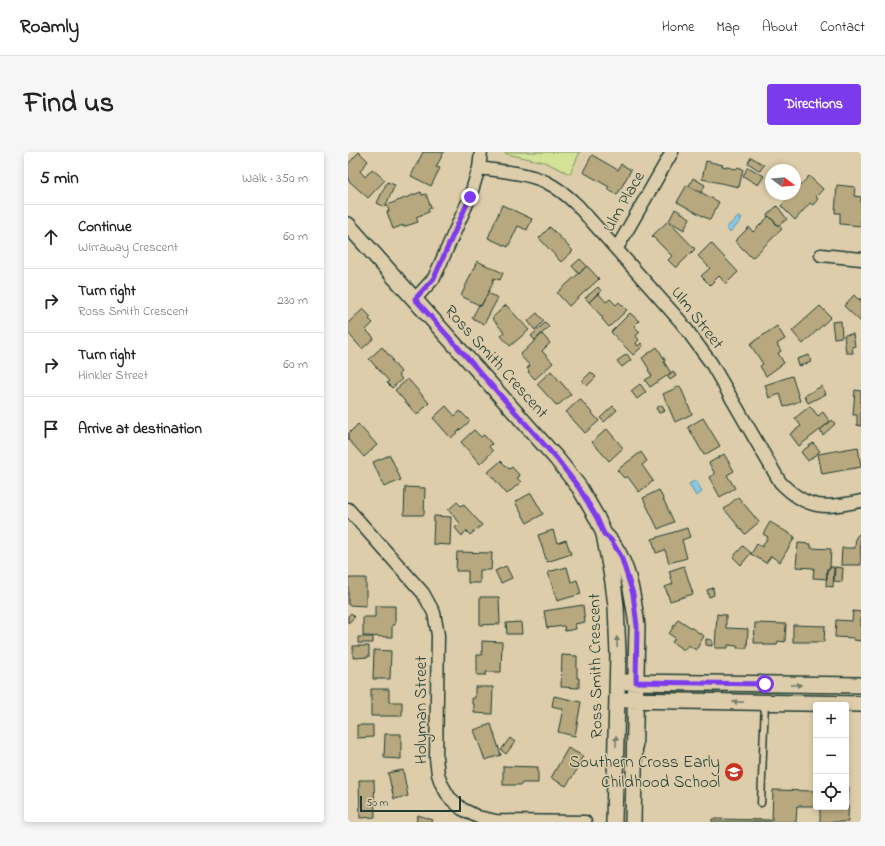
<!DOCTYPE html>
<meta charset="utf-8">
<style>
:root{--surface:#fff;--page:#f6f6f6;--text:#222;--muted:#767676;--line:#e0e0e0;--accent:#7c3aed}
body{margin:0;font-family:"Indie Flower",sans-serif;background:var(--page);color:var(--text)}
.controls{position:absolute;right:12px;bottom:12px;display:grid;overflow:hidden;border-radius:4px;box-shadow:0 2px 6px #0003}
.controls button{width:36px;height:36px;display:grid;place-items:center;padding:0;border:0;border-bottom:1px solid var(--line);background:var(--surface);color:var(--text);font:20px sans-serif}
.compass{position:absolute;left:417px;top:12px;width:36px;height:36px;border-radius:50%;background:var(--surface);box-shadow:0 2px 6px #0003;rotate:106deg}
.scale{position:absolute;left:12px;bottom:10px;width:101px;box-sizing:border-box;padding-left:4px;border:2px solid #1f3d34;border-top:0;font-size:11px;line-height:14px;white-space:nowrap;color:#1f3d34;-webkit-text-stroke:3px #decdab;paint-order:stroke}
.stop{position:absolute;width:12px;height:12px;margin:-9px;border:3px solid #7c3aed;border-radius:50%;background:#fff}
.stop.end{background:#7c3aed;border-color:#fff;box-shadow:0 1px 4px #0008}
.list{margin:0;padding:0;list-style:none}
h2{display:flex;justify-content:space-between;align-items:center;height:52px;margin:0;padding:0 16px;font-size:17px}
h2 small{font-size:13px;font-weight:400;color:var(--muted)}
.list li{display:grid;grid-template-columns:26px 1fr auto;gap:12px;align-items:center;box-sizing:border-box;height:64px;padding:0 16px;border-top:1px solid var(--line)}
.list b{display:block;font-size:15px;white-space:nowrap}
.list p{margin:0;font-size:13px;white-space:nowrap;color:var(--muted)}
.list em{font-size:13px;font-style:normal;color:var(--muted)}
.icon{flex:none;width:22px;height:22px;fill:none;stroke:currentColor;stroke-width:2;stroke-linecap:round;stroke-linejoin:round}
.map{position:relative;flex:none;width:513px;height:670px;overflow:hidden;border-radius:4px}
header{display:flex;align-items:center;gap:24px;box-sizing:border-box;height:56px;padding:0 20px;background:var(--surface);border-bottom:1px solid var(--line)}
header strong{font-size:19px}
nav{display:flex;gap:22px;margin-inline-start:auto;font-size:14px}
.intro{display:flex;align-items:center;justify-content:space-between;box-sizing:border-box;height:96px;padding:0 24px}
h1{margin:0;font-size:28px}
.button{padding:10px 18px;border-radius:4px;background:var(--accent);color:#fff;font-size:14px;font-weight:700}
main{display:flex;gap:24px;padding:0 24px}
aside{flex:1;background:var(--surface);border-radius:4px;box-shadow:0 2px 6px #0003}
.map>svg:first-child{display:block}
.green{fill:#d3e296;stroke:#799065}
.water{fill:#85c8e6;stroke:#5c909f}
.building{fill:#b8a87f;stroke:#1f3d34}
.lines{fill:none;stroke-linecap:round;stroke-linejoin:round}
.service-casing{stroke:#1f3d34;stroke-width:9}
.minor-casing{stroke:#1f3d34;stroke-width:15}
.tertiary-casing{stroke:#1f3d34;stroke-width:18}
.service{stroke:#decdab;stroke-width:6}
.minor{stroke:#decdab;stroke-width:12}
.tertiary{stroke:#decdab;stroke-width:15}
.oneway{fill:#757e6a}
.route{stroke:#7c3aed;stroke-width:5}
.labels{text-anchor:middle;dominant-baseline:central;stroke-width:3;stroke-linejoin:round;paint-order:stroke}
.street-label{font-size:17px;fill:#1f3d34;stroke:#decdab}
.poi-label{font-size:17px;fill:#1f3d34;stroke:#decdab;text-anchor:end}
</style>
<header>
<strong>Roamly</strong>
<nav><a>Home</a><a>Map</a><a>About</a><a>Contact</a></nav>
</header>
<div class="intro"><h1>Find us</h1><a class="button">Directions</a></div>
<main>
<aside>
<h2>5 min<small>Walk · 350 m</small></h2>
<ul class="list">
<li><svg class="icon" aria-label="ahead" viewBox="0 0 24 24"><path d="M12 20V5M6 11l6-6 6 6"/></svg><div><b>Continue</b><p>Wirraway Crescent</p></div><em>60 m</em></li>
<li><svg class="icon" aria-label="right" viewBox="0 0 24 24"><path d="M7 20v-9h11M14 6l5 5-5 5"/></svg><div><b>Turn right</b><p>Ross Smith Crescent</p></div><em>230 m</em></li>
<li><svg class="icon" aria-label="right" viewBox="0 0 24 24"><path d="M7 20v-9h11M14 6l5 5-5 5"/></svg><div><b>Turn right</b><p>Hinkler Street</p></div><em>60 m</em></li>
<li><svg class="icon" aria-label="arrive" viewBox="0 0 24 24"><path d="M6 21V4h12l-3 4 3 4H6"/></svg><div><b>Arrive at destination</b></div></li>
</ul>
</aside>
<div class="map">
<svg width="513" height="670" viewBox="0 0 513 670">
<rect width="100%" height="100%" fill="#decdab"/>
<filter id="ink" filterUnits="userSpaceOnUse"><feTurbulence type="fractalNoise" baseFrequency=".025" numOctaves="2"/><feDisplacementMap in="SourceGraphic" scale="8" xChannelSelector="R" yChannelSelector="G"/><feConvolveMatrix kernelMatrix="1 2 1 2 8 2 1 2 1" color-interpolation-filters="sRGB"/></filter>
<g filter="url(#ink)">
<path class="green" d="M 155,0 L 232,0 L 222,22 L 196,10 L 159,2 Z"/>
<path class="water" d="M 390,65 L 394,66 L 392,68 L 393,69 L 382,80 L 378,76 Z
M 348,328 L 354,340 L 348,344 L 341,332 Z"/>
<path class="building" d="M 11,0 L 20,9 L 12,19 L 17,25 L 24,17 L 37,28 L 20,46 L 0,28 L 0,12 Z
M 75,0 L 96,0 L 88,15 L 92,16 L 83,34 L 63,24 Z
M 244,3 L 270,18 L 273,12 L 283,18 L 269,43 L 259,37 L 261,35 L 235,20 Z
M 403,5 L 416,13 L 412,19 L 400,11 Z
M 358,9 L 375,13 L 374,14 L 388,17 L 390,15 L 395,17 L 391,35 L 354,27 Z
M 400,15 L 416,24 L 410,33 L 395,24 Z
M 461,24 L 475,37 L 468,45 L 470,47 L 465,53 L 462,51 L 447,68 L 433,54 L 444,42 L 447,42 L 447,39 Z
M 345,26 L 357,33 L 353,41 L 341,34 Z
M 39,30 L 47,33 L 37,55 L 29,51 Z
M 339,33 L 371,50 L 362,68 L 329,50 Z
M 489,33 L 507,35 L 506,44 L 513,45 L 513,74 L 492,72 L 492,61 L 487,61 Z
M 73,40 L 74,43 L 78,42 L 83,56 L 80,57 L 81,60 L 68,65 L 70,70 L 55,75 L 55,73 L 45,77 L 39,60 L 41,59 L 39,53 Z
M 154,53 L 184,67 L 179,78 L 170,74 L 160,95 L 140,86 Z
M 429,54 L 439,67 L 430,74 L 421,64 L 420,65 L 419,63 Z
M 327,57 L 342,66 L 336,78 L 321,69 Z
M 421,64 L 434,77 L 404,106 L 387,89 L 401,75 L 405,80 Z
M 320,69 L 347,97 L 328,116 L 320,108 L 324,104 L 304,84 Z
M 202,75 L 225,99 L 213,110 L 191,86 Z
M 363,91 L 390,120 L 378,132 L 371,124 L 362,133 L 353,124 L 362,116 L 350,104 Z
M 232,107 L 239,114 L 231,122 L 224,114 Z
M 129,109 L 155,121 L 152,128 L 146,126 L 144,131 L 145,131 L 133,154 L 113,144 Z
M 239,114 L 251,127 L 221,154 L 209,141 Z
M 250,135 L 253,139 L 241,150 L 237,146 Z
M 140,141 L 150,146 L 136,172 L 124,166 L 131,153 L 133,154 Z
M 250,141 L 258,150 L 262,147 L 268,153 L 271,150 L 279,158 L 261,175 L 254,167 L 255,166 L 241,150 Z
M 506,143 L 511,148 L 512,146 L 513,147 L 513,170 L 496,154 Z
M 158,153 L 181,178 L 162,194 L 153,184 L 156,180 L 144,166 Z
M 472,154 L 483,165 L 455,192 L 444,179 Z
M 15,157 L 23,165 L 21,167 L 25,171 L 18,178 L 26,186 L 14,197 L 0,181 L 0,171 Z
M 189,161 L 196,169 L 187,178 L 180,169 Z
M 282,161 L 291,169 L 286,174 L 292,180 L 288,184 L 291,188 L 288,191 L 290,194 L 293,191 L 295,194 L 285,203 L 263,180 Z
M 493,169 L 494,185 L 486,186 L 484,170 Z
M 197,171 L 201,175 L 187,188 L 183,184 Z
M 429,174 L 437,187 L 429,192 L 433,199 L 430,201 L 436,211 L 418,224 L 412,214 L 415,212 L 402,192 Z
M 194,182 L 202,191 L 194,199 L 205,211 L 187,227 L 180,220 L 181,219 L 179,216 L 182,214 L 172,203 Z
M 505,182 L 507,194 L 504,195 L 505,201 L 498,201 L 496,183 Z
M 34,195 L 45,208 L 44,209 L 53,220 L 50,223 L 54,227 L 44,236 L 39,231 L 41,229 L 21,207 Z
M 309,195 L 317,208 L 316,210 L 323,221 L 302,235 L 297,228 L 304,224 L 300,218 L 301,217 L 294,206 Z
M 279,202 L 283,208 L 274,215 L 269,209 Z
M 461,203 L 463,210 L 451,214 L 449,207 Z
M 203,219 L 223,242 L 209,254 L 189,232 Z
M 325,219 L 328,224 L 322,228 L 319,224 Z
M 243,220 L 248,225 L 239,234 L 234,229 Z
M 444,224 L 452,249 L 436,255 L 432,242 L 421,246 L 417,233 Z
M 60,227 L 81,251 L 69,263 L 47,238 Z
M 292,232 L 298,240 L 289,247 L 283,239 Z
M 332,234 L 344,262 L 327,270 L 315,242 Z
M 474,234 L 478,242 L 460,251 L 456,244 Z
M 507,238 L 513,239 L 513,274 L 509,273 L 509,263 L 505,263 Z
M 232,247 L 251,269 L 237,281 L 218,260 Z
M 314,253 L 317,259 L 311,261 L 308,256 Z
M 98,254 L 107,264 L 112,259 L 122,269 L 103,286 L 85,266 Z
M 265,254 L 269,258 L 256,270 L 252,266 Z
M 462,254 L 470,264 L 475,260 L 482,270 L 451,294 L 442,282 L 453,274 L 447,266 Z
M 355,266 L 372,294 L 356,303 L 340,275 Z
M 484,268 L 487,272 L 475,283 L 472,278 Z
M 10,272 L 29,293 L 16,305 L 0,287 L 0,282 Z
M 259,277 L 275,296 L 261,309 L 244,290 Z
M 126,278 L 133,285 L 136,283 L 144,292 L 141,295 L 145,299 L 132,312 L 113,290 Z
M 465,291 L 472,299 L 460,309 L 453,300 Z
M 510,295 L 513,315 L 474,322 L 470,302 Z
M 293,300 L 299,309 L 294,313 L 305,329 L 291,340 L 279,324 L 276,326 L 269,318 Z
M 376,302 L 386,319 L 379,323 L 387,336 L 372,345 L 361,325 L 367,322 L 361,311 Z
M 42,303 L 53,328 L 36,335 L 25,310 Z
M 153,309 L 161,317 L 164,315 L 172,324 L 169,326 L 173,330 L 159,342 L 140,320 Z
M 57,335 L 77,336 L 76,363 L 56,363 Z
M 311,338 L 326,370 L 310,377 L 295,346 Z
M 183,341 L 195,362 L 179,371 L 167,350 Z
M 390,345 L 411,370 L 397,382 L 376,357 Z
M 109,350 L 113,354 L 115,352 L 134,373 L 122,383 L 118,379 L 114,384 L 107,376 L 112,371 L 100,358 Z
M 86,364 L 103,365 L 102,393 L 85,392 Z
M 422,370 L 447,385 L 432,410 L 423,404 L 418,411 L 403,402 L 409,392 L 414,395 L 420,385 L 415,382 Z
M 339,376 L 342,385 L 334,388 L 339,406 L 321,411 L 317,398 L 308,401 L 304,387 Z
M 205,378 L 209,391 L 218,388 L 223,402 L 199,410 L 190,383 Z
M 512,381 L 513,413 L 493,413 L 494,396 L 507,396 L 508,385 Z
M 450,391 L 463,392 L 463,396 L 483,397 L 482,415 L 482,417 L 479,417 L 479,427 L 465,426 L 466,416 L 448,415 Z
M 395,394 L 403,401 L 393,413 L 385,405 Z
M 109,400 L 144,401 L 143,418 L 132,418 L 132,431 L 120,431 L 120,419 L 108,419 Z
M 158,414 L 164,426 L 153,431 L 147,419 Z
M 336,414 L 345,442 L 322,449 L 317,435 L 325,432 L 321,419 Z
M 219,415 L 223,430 L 229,428 L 233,442 L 209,449 L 200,420 Z
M 482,415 L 486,415 L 485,435 L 478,434 L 479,417 L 482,417 Z
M 487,415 L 495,416 L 494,430 L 486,429 Z
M 0,426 L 18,426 L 18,454 L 0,453 Z
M 365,436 L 366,443 L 361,445 L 359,438 Z
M 132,445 L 151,445 L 152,472 L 132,473 Z
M 235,453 L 237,470 L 227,472 L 228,477 L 217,479 L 216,474 L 199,476 L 196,459 Z
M 27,454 L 47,454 L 47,473 L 44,473 L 44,485 L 15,484 L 15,465 L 27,465 Z
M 505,459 L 513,460 L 513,489 L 506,488 L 506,486 L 487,485 L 488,468 L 504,469 Z
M 3,461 L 7,465 L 0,471 L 0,464 Z
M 369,462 L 378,463 L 378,476 L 400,477 L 399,496 L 389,496 L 389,494 L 380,493 L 380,496 L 367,496 Z
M 330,467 L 356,484 L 348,498 L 340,493 L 336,498 L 324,490 L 327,486 L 321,482 Z
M 173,470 L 174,482 L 159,482 L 158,471 Z
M 407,471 L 438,472 L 437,490 L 430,489 L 429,493 L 416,493 L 416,491 L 406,491 Z
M 445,473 L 477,474 L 476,490 L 445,490 Z
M 10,485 L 25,485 L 25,491 L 10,491 Z
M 358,487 L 364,488 L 364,494 L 358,493 Z
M 134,489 L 154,490 L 153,520 L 138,520 L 138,523 L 129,523 L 129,503 L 134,503 Z
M 5,494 L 21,494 L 21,505 L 5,506 Z
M 26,498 L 43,499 L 42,527 L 25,527 Z
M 214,503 L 229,504 L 229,526 L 231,526 L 231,536 L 213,535 Z
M 127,535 L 145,535 L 144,562 L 126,561 L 126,552 L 124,552 L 124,546 L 127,546 Z
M 23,537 L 41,537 L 41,550 L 54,550 L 54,564 L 23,564 Z
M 206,544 L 233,550 L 227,584 L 210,580 L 215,557 L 204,554 Z
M 143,572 L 153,603 L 137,608 L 126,578 Z
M 9,573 L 25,573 L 25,585 L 9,586 Z
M 37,582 L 53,582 L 53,607 L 36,606 Z
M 162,586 L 167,590 L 158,602 L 153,598 Z
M 220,596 L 235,604 L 231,611 L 233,612 L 218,634 L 203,626 Z
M 155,614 L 190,615 L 190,631 L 174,631 L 173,633 L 155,633 Z
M 55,618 L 60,644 L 46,647 L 40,621 Z
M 11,628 L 26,628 L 27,665 L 12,666 Z
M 498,635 L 501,635 L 500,670 L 472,670 L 472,655 L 498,655 Z
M 425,638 L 468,639 L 468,654 L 449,654 L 448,670 L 364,670 L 364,667 L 424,668 Z
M 70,663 L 85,668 L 84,670 L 85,670 L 68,670 Z"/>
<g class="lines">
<g class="service-casing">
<path id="service" d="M 413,651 L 417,550"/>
</g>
<g class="minor-casing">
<path id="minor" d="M 131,16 C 153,19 178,21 198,30 C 210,36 220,44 230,54 L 333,170 L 363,211 L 432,330 C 459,358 477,357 513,349
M 269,96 L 324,0
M 473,103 L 513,107
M 67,147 L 86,126 L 122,45 L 131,16 L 133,0
M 0,357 L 75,441 L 86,461 L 90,483 L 88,606 L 90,622 L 93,631 L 101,645 L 114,657 L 130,665 L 148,669 L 237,670"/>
</g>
<g class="tertiary-casing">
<path id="tertiary" d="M 0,73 L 209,307 L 231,335 L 249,366 L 256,382 L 265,430 L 268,454 L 270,502 L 266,670
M 258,384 C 280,407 285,443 289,474 L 285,670
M 278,530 L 513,533
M 278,548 L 513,552"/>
</g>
<use href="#service" class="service"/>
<use href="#minor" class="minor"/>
<use href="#tertiary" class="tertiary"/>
</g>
<defs><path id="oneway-solid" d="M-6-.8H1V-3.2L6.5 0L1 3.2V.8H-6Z"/></defs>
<g class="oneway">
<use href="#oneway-solid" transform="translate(269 490) rotate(-92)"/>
<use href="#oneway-solid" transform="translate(448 533) rotate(1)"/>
<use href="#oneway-solid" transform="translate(390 550) rotate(-179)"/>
<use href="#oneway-solid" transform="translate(268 589) rotate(-89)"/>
</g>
</g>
<g class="lines" filter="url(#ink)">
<path class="route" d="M 122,45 L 86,126 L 67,147 L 209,307 L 231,336 L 249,366 L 256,382 L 263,388 L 273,404 L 285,442 L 289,474 L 288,530 L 417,532"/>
</g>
<defs>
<g id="school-disc" transform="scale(1)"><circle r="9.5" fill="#c8321e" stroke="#decdab"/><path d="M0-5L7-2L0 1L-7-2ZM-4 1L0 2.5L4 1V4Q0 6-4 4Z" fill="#fff"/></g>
</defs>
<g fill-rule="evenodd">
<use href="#school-disc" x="386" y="620"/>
</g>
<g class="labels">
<g class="street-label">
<text transform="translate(276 50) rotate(-60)">Ulm Place</text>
<text transform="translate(349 166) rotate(52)">Ulm Street</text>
<text transform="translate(148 210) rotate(48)">Ross Smith Crescent</text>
<text transform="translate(248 514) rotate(-91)">Ross Smith Crescent</text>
<text transform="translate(73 558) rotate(-90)">Holyman Street</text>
</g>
<g class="poi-label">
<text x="372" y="610">Southern Cross Early<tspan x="372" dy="20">Childhood School</tspan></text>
</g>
</g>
</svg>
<div class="controls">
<button>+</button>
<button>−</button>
<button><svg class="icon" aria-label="locate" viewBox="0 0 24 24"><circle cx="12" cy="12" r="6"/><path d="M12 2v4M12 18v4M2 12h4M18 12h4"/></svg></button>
</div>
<svg class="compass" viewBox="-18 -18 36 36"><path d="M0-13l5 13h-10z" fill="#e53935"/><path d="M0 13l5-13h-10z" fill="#767676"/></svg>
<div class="scale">50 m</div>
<div class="stop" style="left:417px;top:532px"></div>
<div class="stop end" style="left:122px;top:45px"></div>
</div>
</main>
